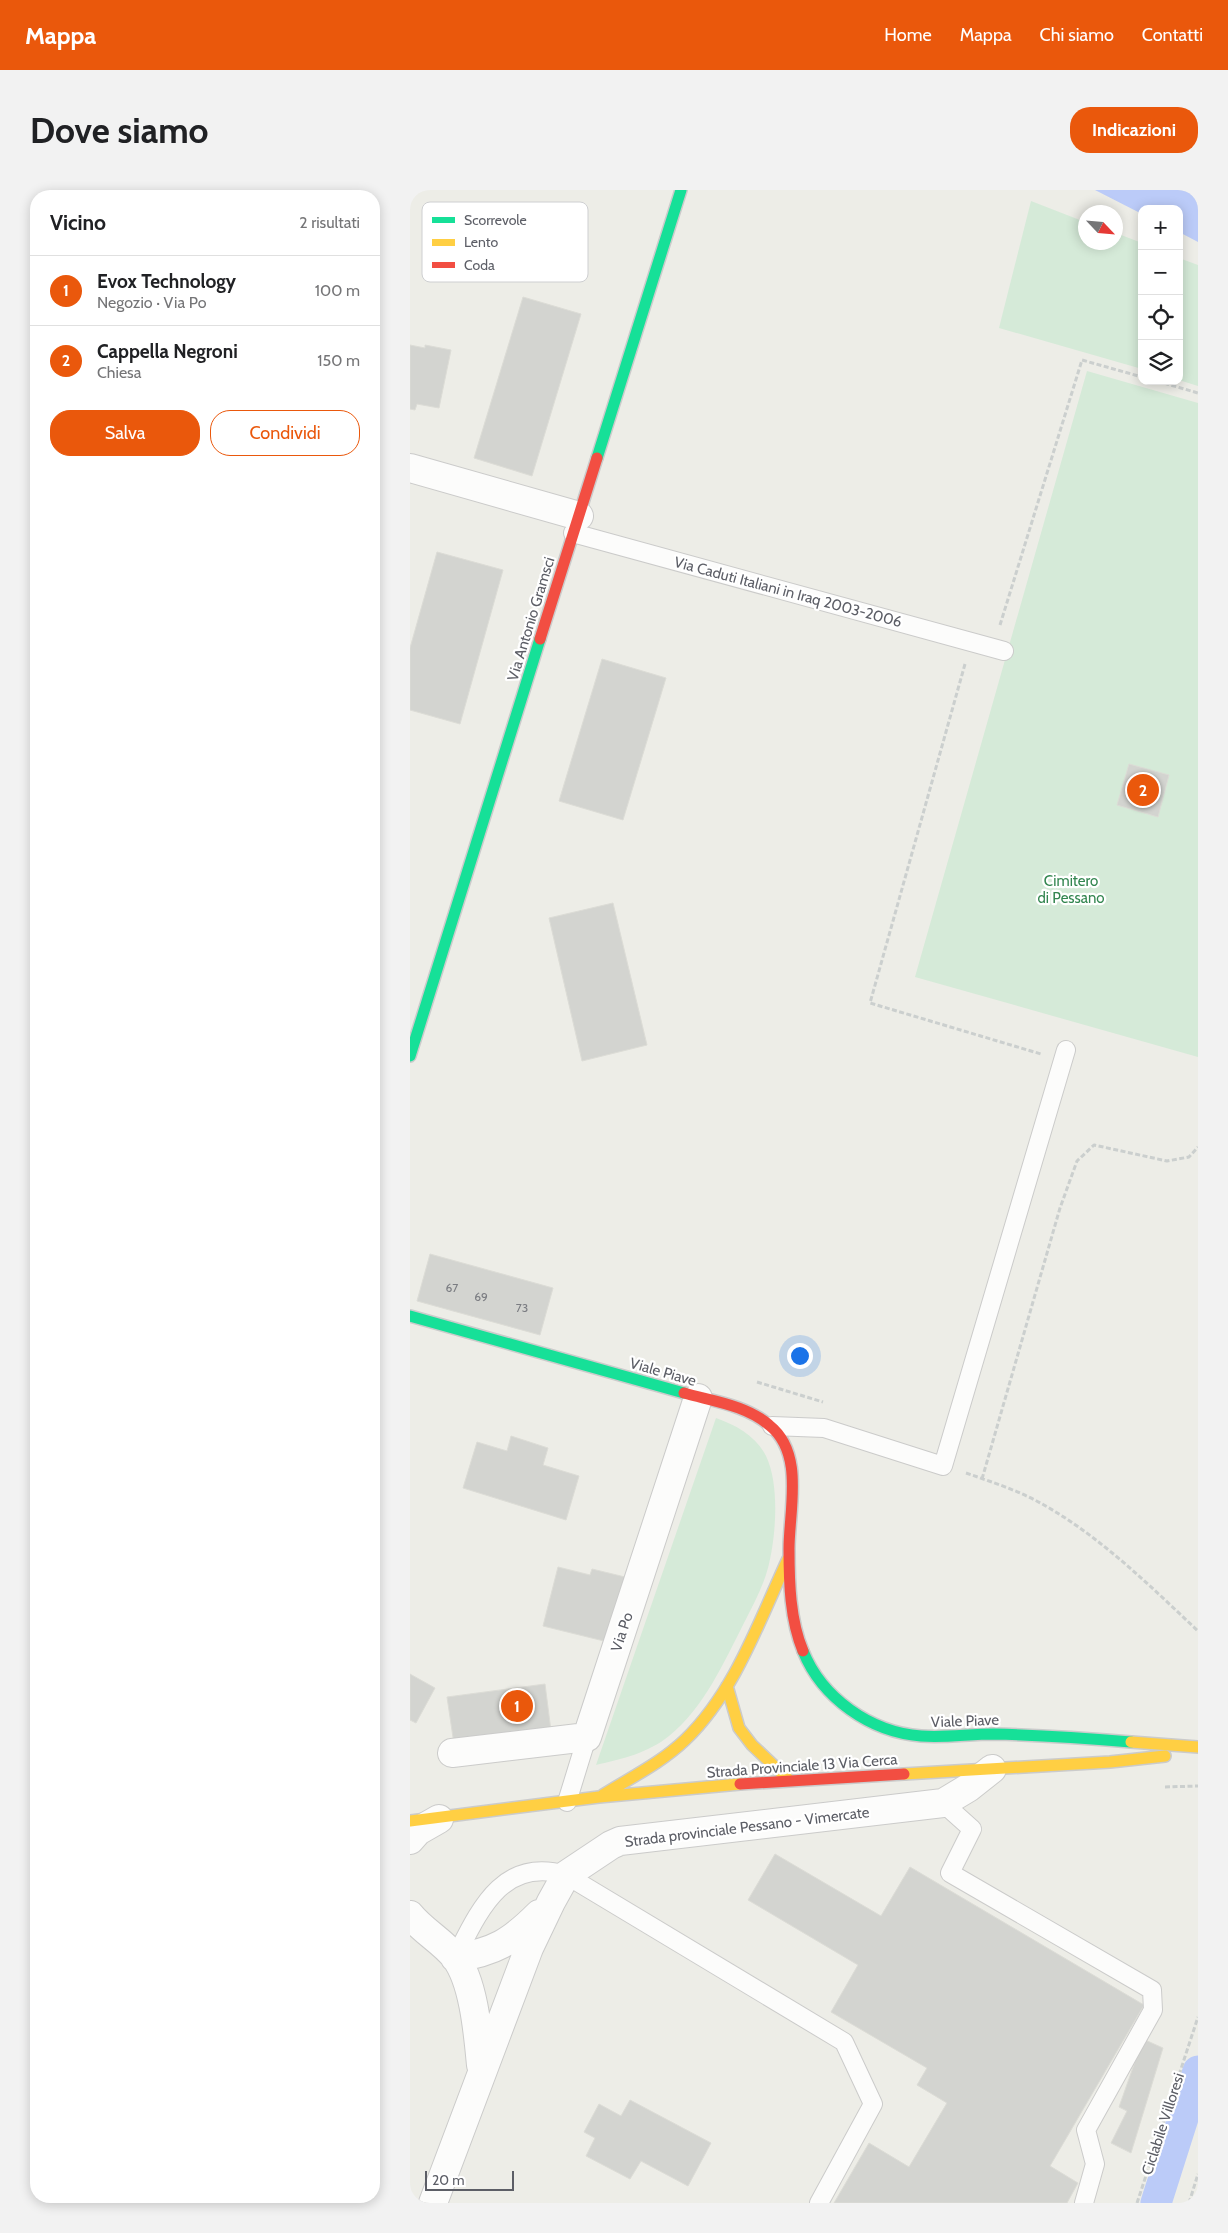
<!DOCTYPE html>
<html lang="it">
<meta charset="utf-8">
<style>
:root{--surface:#fff;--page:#f2f2f2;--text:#202124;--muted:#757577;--line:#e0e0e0;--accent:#ea580c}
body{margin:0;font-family:Cabin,sans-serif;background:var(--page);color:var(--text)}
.controls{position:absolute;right:15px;top:15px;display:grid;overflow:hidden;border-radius:10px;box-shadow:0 2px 12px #0003}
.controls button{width:45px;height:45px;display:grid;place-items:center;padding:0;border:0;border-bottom:1px solid var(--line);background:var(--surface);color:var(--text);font:25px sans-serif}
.compass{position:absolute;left:668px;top:15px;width:45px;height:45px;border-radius:50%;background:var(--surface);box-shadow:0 2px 12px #0003;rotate:116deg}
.scale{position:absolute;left:15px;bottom:12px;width:89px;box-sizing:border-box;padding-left:5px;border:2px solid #5c5e66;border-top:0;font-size:14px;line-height:18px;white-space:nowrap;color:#5c5e66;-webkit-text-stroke:4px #fff;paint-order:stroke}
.you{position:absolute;left:389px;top:1165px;width:18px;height:18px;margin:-12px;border:4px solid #fff;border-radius:50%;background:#1a73e8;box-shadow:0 0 0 8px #1a73e833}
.badge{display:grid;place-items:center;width:32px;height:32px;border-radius:50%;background:var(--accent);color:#fff;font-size:16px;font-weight:700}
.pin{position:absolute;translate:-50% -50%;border:2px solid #fff;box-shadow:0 1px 5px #0006}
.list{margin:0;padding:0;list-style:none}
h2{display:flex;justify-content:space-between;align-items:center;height:65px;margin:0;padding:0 20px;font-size:21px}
h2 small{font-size:16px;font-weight:400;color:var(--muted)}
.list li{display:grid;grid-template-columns:32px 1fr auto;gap:15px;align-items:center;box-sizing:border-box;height:70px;padding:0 20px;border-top:1px solid var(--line)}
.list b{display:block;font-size:19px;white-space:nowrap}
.list p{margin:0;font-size:16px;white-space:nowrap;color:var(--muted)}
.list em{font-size:16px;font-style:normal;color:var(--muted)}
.actions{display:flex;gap:10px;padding:15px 20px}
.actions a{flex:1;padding:11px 0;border:1px solid var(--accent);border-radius:20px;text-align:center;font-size:18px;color:var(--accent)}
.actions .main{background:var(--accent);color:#fff}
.icon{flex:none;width:28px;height:28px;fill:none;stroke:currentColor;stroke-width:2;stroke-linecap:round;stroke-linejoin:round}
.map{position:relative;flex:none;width:788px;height:2013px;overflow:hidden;border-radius:20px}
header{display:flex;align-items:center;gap:30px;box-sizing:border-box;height:70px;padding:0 25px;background:var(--accent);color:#fff}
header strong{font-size:24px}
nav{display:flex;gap:28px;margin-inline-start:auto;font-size:18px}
.intro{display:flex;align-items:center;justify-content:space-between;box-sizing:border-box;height:120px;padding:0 30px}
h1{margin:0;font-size:35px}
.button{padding:12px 22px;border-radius:20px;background:var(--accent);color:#fff;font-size:18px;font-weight:700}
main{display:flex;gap:30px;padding:0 30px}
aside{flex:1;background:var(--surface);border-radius:20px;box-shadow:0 2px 12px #0003}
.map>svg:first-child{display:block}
.green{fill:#d5ead8}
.water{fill:#bbcbf8}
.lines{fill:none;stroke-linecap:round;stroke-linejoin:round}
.canal{stroke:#bbcbf8;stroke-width:31}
.building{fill:#d3d4d0;stroke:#dcdcd6}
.lane-casing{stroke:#cbcbca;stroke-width:20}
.street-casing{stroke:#cbcbca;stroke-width:30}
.fast-casing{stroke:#cbcbcb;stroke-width:14}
.slow-casing{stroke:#cbcbcb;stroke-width:14}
.jam-casing{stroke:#cbcbcb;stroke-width:14}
.path{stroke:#cbcfce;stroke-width:3;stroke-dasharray:5 2.5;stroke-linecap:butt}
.lane{stroke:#fcfcfb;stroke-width:18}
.street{stroke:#fcfcfb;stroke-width:28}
.fast{stroke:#16e098;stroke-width:11}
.slow{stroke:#ffcf43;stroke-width:11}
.jam{stroke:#f24e42;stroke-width:11}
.labels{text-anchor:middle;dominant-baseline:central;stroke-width:4.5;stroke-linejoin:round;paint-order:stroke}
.number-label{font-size:12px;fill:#7b7d82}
.street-label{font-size:15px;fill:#5c5e66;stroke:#fff}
.park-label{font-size:15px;fill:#338650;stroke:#fff}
.key{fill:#fff;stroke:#cecfd1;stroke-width:1}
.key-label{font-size:14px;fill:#5c5e66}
</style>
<header>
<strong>Mappa</strong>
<nav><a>Home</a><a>Mappa</a><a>Chi siamo</a><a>Contatti</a></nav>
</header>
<div class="intro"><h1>Dove siamo</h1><a class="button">Indicazioni</a></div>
<main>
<aside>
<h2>Vicino<small>2 risultati</small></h2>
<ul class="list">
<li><span class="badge">1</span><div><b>Evox Technology</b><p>Negozio · Via Po</p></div><em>100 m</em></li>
<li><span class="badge">2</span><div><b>Cappella Negroni</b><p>Chiesa</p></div><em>150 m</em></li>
</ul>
<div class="actions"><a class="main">Salva</a><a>Condividi</a></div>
</aside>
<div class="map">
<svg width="788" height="2013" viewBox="0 0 788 2013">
<rect width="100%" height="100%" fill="#edede7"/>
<path class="green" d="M 621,11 L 675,32 L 676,52 L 706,52 L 706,43 L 732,53 L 732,179 L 589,138 Z
M 769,68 L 788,75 L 788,196 L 769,190 Z
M 677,181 L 788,213 L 788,867 L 505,787 Z
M 306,1228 C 326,1235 346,1246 356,1266 C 370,1295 366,1347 358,1378 C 353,1397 343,1415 334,1433 C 314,1472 294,1518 259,1546 C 238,1563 212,1569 186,1575 Z"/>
<path class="water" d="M 685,0 L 788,0 L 788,52 L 769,42 L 769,19 L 732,19 L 732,24 Z"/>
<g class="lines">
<path class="canal" d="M 746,2013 L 788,1881"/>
</g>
<path class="building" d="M 113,107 L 171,124 L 122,286 L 64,268 Z
M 0,155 L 15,158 L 15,155 L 41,160 L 29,218 L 7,214 L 5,220 L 0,219 Z
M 27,362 L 93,380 L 50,534 L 0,520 L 0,458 Z
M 192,469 L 256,488 L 213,630 L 149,611 Z
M 719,574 L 759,585 L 748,627 L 707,615 Z
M 203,713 L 237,855 L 172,871 L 139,728 Z
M 20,1064 L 143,1098 L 130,1145 L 7,1111 Z
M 101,1246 L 138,1258 L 133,1275 L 169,1286 L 156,1330 L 53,1298 L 67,1252 L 97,1261 Z
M 148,1377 L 180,1385 L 182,1379 L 215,1387 L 198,1452 L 133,1436 Z
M 0,1484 L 25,1498 L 6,1533 L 0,1530 Z
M 135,1494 L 141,1541 L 44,1554 L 37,1507 Z
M 365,1664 L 471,1726 L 500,1677 L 734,1815 L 640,1976 L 668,1993 L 657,2013 L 424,2013 L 459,1953 L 499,1977 L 537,1913 L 507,1895 L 517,1878 L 421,1822 L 448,1775 L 338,1710 Z
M 733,1849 L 753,1858 L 721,1963 L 701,1953 L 717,1921 L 709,1917 Z
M 220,1910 L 301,1953 L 278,1996 L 231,1971 L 220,1989 L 176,1966 L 185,1948 L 174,1942 L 189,1914 L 211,1926 Z"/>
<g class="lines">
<g class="lane-casing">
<path id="lane" d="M 163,343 L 594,461
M 362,1236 L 414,1238 L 533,1276 L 656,860
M 157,1612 L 177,1547
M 533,1613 L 562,1639 L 540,1683 L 742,1800 L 743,1820 L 676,1940 L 685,1974 L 674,2013
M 45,1768 C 69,1721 92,1666 156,1685 L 434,1852 L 463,1914 L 409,2013"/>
</g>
<g class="street-casing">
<path id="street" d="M 0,278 L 169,326
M 42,1563 L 177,1547 L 288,1208
M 0,1650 L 8,1641 L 29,1629
M 0,1725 C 13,1741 32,1751 45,1767 C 64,1792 68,1844 71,1875
M 45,1768 C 85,1762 101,1752 129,1724
M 23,2013 L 119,1758 L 141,1712 L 156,1685 L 201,1655 L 210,1651 L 533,1613 L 558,1598 L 582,1579"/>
</g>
<g class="fast-casing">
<path id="fast" d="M 187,268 L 271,0
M 0,866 L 130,449
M 0,1126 L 274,1203
M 393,1461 C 412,1508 460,1542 511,1546 C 535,1548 559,1544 584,1544 C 629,1545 675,1548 721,1552"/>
</g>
<g class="slow-casing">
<path id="slow" d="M 317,1496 L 329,1538 L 342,1555 L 379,1590
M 721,1552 L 788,1557
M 494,1584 L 700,1572 L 755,1566
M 193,1605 C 220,1588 251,1573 275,1550 C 325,1502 349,1431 378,1369
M 0,1631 L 189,1607 L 330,1594"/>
</g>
<g class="jam-casing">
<path id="jam" d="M 130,449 L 187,268
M 274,1203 C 302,1211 336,1215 359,1235 C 395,1263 379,1320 379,1359 C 379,1392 380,1430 393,1461
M 330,1594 L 494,1584"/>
</g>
<path class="path" d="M 747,191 L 788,203
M 590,435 L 672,170 L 732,187
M 555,474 L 460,813 L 631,864
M 347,1192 L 413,1212
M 556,1283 C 582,1292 610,1301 634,1315 C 692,1348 740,1396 788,1441
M 572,1289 L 650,1018 L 667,971 L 684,955 L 757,971 L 779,967 L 788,957
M 755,1597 L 788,1596
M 727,2013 L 788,1827
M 779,2013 L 788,1984"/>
<use href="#lane" class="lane"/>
<use href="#street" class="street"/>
<use href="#fast" class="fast"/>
<use href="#slow" class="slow"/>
<use href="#jam" class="jam"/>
</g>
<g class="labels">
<g class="number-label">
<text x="42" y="1097">67</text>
<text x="71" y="1106">69</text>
<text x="112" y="1117">73</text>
</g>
<g class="street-label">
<text transform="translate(378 402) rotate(15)">Via Caduti Italiani in Iraq 2003-2006</text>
<text transform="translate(121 429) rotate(-73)">Via Antonio Gramsci</text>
<text transform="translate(253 1182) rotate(16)">Viale Piave</text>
<text transform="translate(212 1442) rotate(-72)">Via Po</text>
<text transform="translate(555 1531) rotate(-2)">Viale Piave</text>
<text transform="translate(392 1576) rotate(-4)">Strada Provinciale 13 Via Cerca</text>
<text transform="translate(337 1637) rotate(-7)">Strada provinciale Pessano - Vimercate</text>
<text transform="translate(753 1934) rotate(-72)">Ciclabile Villoresi</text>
</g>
<g class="park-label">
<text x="661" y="691">Cimitero<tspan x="661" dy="17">di Pessano</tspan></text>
</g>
</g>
<rect x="12" y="12" width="166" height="80" rx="8" class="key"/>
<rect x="22" y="27" width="23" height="6" fill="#16e098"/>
<rect x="22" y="49" width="23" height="7" fill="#ffcf43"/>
<rect x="22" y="72" width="23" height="6" fill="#f24e42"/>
<g class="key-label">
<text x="54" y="35">Scorrevole</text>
<text x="54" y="57">Lento</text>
<text x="54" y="80">Coda</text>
</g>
</svg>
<div class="controls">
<button>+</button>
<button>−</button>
<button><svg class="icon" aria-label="locate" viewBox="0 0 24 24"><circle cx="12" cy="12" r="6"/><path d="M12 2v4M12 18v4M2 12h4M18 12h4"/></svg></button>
<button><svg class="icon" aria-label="layers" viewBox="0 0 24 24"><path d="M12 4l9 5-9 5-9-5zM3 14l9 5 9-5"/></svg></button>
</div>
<svg class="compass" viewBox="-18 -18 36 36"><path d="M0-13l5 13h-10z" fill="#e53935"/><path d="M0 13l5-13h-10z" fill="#757577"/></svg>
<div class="scale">20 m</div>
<div class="you"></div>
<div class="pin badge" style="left:107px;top:1516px">1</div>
<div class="pin badge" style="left:733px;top:600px">2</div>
</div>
</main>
